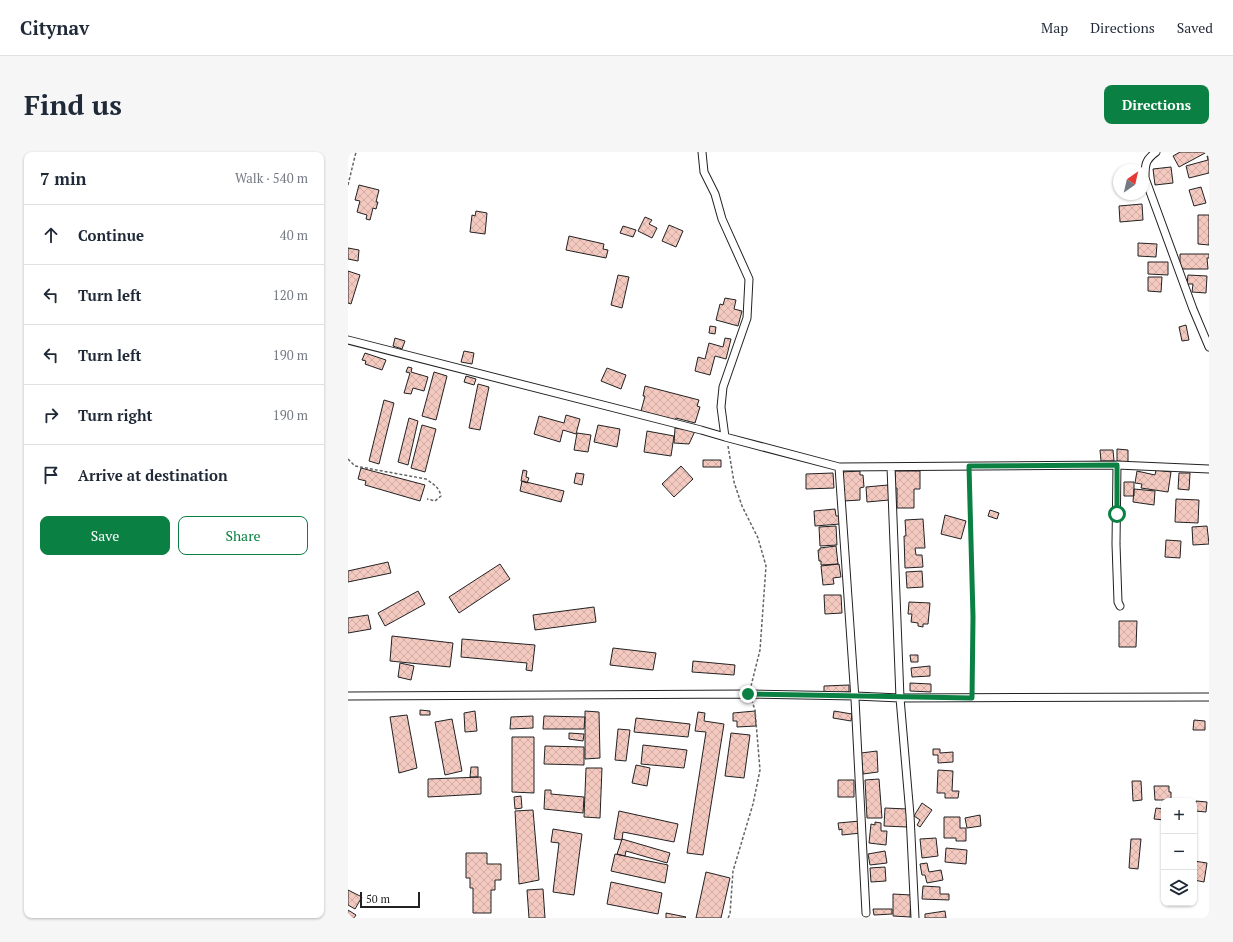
<!DOCTYPE html>
<meta charset="utf-8">
<style>
:root{--surface:#fff;--page:#f6f6f7;--text:#1f2937;--muted:#747a83;--line:#e0e1e3;--accent:#0b8043}
body{margin:0;font-family:"PT Serif",serif;background:var(--page);color:var(--text)}
.controls{position:absolute;right:12px;bottom:12px;display:grid;overflow:hidden;border-radius:8px;box-shadow:0 1px 3px #0004}
.controls button{width:36px;height:36px;display:grid;place-items:center;padding:0;border:0;border-bottom:1px solid var(--line);background:var(--surface);color:var(--text);font:20px sans-serif}
.compass{position:absolute;left:765px;top:12px;width:36px;height:36px;border-radius:50%;background:var(--surface);box-shadow:0 1px 3px #0004;rotate:34deg}
.scale{position:absolute;left:12px;bottom:10px;width:60px;box-sizing:border-box;padding-left:4px;border:2px solid #222;border-top:0;font-size:11px;line-height:14px;white-space:nowrap;color:#222;-webkit-text-stroke:3px #fff;paint-order:stroke}
.stop{position:absolute;width:12px;height:12px;margin:-9px;border:3px solid #0b8043;border-radius:50%;background:#fff}
.stop.end{background:#0b8043;border-color:#fff;box-shadow:0 1px 4px #0008}
.list{margin:0;padding:0;list-style:none}
h2{display:flex;justify-content:space-between;align-items:center;height:52px;margin:0;padding:0 16px;font-size:17px}
h2 small{font-size:13px;font-weight:400;color:var(--muted)}
.list li{display:grid;grid-template-columns:26px 1fr auto;gap:12px;align-items:center;box-sizing:border-box;height:60px;padding:0 16px;border-top:1px solid var(--line)}
.list b{display:block;font-size:15px;white-space:nowrap}
.list em{font-size:13px;font-style:normal;color:var(--muted)}
.actions{display:flex;gap:8px;padding:12px 16px}
.actions a{flex:1;padding:9px 0;border:1px solid var(--accent);border-radius:8px;text-align:center;font-size:14px;color:var(--accent)}
.actions .main{background:var(--accent);color:#fff}
.icon{flex:none;width:22px;height:22px;fill:none;stroke:currentColor;stroke-width:2;stroke-linecap:round;stroke-linejoin:round}
.map{position:relative;flex:none;width:861px;height:766px;overflow:hidden;border-radius:8px}
header{display:flex;align-items:center;gap:24px;box-sizing:border-box;height:56px;padding:0 20px;background:var(--surface);border-bottom:1px solid var(--line)}
header strong{font-size:19px}
nav{display:flex;gap:22px;margin-inline-start:auto;font-size:14px}
.intro{display:flex;align-items:center;justify-content:space-between;box-sizing:border-box;height:96px;padding:0 24px}
h1{margin:0;font-size:28px}
.button{padding:10px 18px;border-radius:8px;background:var(--accent);color:#fff;font-size:14px;font-weight:700}
main{display:flex;gap:24px;padding:0 24px}
aside{flex:1;background:var(--surface);border-radius:8px;box-shadow:0 1px 3px #0004}
.map>svg:first-child{display:block}
.building{fill:url(#building-cross-hatch);stroke:#222}
.lines{fill:none;stroke-linecap:round;stroke-linejoin:round}
.street-casing{stroke:#222;stroke-width:9}
.path{stroke:#646464;stroke-width:1.5;stroke-dasharray:3 2;stroke-linecap:butt}
.street{stroke:#fff;stroke-width:7}
.route{stroke:#0b8043;stroke-width:5}
</style>
<header>
<strong>Citynav</strong>
<nav><a>Map</a><a>Directions</a><a>Saved</a></nav>
</header>
<div class="intro"><h1>Find us</h1><a class="button">Directions</a></div>
<main>
<aside>
<h2>7 min<small>Walk · 540 m</small></h2>
<ul class="list">
<li><svg class="icon" aria-label="ahead" viewBox="0 0 24 24"><path d="M12 20V5M6 11l6-6 6 6"/></svg><div><b>Continue</b></div><em>40 m</em></li>
<li><svg class="icon" aria-label="left" viewBox="0 0 24 24"><path d="M17 20v-9H6M10 6l-5 5 5 5"/></svg><div><b>Turn left</b></div><em>120 m</em></li>
<li><svg class="icon" aria-label="left" viewBox="0 0 24 24"><path d="M17 20v-9H6M10 6l-5 5 5 5"/></svg><div><b>Turn left</b></div><em>190 m</em></li>
<li><svg class="icon" aria-label="right" viewBox="0 0 24 24"><path d="M7 20v-9h11M14 6l5 5-5 5"/></svg><div><b>Turn right</b></div><em>190 m</em></li>
<li><svg class="icon" aria-label="arrive" viewBox="0 0 24 24"><path d="M6 21V4h12l-3 4 3 4H6"/></svg><div><b>Arrive at destination</b></div></li>
</ul>
<div class="actions"><a class="main">Save</a><a>Share</a></div>
</aside>
<div class="map">
<svg width="861" height="766" viewBox="0 0 861 766">
<defs>
<pattern id="building-cross-hatch" width="8" height="8" patternUnits="userSpaceOnUse"><rect width="8" height="8" fill="#f3c9c0"/><path d="M0 0l8 8M0 8l8-8" fill="none" stroke="#d0aca5"/></pattern>
</defs>
<rect width="100%" height="100%" fill="#fff"/>
<path class="building" d="M 832,0 L 859,0 L 831,15 L 825,4 Z
M 859,4 L 861,4 L 861,21 L 841,26 L 838,14 L 860,8 Z
M 823,15 L 825,31 L 807,33 L 805,17 Z
M 11,33 L 31,38 L 28,50 L 30,50 L 28,57 L 25,56 L 22,68 L 18,67 L 19,63 L 9,60 L 12,49 L 7,48 Z
M 853,35 L 858,51 L 846,54 L 841,38 Z
M 794,52 L 795,68 L 772,70 L 771,54 Z
M 128,59 L 139,61 L 137,82 L 122,80 L 124,63 L 127,64 Z
M 850,63 L 861,63 L 861,93 L 850,92 Z
M 297,65 L 304,68 L 301,72 L 309,76 L 304,86 L 290,79 Z
M 321,73 L 335,79 L 328,95 L 314,89 Z
M 275,74 L 288,78 L 285,85 L 272,81 Z
M 221,84 L 256,92 L 255,97 L 260,98 L 258,106 L 218,98 Z
M 790,91 L 809,92 L 808,105 L 790,104 Z
M 0,96 L 11,98 L 10,109 L 0,107 Z
M 832,102 L 861,102 L 861,106 L 859,106 L 860,117 L 832,117 Z
M 800,110 L 820,110 L 820,123 L 800,122 Z
M 0,119 L 12,123 L 3,152 L 0,151 Z
M 270,123 L 281,125 L 274,156 L 263,153 Z
M 840,123 L 859,124 L 858,141 L 844,140 L 845,132 L 839,132 Z
M 800,125 L 814,125 L 813,140 L 800,139 Z
M 377,146 L 388,148 L 386,157 L 394,159 L 390,174 L 368,168 L 372,152 L 375,153 Z
M 838,173 L 841,188 L 834,189 L 831,175 Z
M 362,174 L 368,175 L 367,182 L 361,181 Z
M 47,186 L 57,189 L 54,197 L 45,194 Z
M 377,186 L 383,187 L 378,207 L 367,204 L 362,223 L 347,219 L 350,205 L 357,207 L 361,191 L 375,195 Z
M 116,199 L 126,201 L 124,212 L 113,210 Z
M 17,201 L 38,208 L 34,218 L 17,212 L 18,209 L 14,208 Z
M 60,215 L 64,216 L 63,220 L 80,225 L 76,239 L 65,236 L 63,242 L 56,241 L 62,221 L 58,220 Z
M 259,216 L 278,223 L 273,237 L 253,229 Z
M 86,220 L 99,224 L 88,268 L 74,264 Z
M 118,224 L 128,227 L 126,233 L 116,230 Z
M 130,232 L 141,235 L 132,278 L 121,276 Z
M 297,234 L 351,248 L 349,254 L 352,255 L 347,271 L 328,266 L 327,268 L 293,259 L 297,244 L 295,244 Z
M 36,248 L 46,251 L 31,312 L 21,309 Z
M 218,263 L 232,267 L 228,282 L 215,278 L 212,290 L 186,282 L 191,264 L 216,271 Z
M 61,266 L 70,269 L 60,313 L 50,310 Z
M 74,273 L 88,277 L 77,320 L 63,316 Z
M 250,273 L 272,277 L 269,295 L 246,290 Z
M 327,276 L 347,279 L 341,292 L 326,291 Z
M 299,279 L 326,284 L 323,304 L 296,300 Z
M 229,281 L 243,283 L 240,300 L 226,298 Z
M 769,297 L 780,298 L 780,310 L 769,309 Z
M 752,298 L 765,298 L 766,309 L 753,309 Z
M 355,308 L 373,308 L 373,315 L 355,315 Z
M 333,314 L 345,327 L 326,345 L 314,332 Z
M 13,316 L 77,333 L 72,349 L 17,333 L 18,329 L 10,327 Z
M 175,318 L 179,319 L 178,325 L 181,326 L 179,331 L 173,329 Z
M 808,318 L 823,320 L 820,340 L 793,336 L 794,332 L 787,331 L 789,319 L 807,323 Z
M 512,319 L 512,323 L 515,323 L 516,335 L 512,336 L 512,348 L 496,349 L 494,320 Z
M 547,319 L 572,319 L 572,337 L 566,337 L 566,356 L 549,356 L 549,336 L 547,336 Z
M 228,321 L 236,322 L 234,333 L 226,331 Z
M 485,321 L 486,336 L 458,337 L 458,322 Z
M 831,321 L 842,321 L 841,338 L 830,337 Z
M 174,329 L 216,339 L 213,350 L 172,339 Z
M 776,330 L 786,330 L 786,344 L 776,344 Z
M 540,333 L 541,348 L 519,350 L 518,335 Z
M 786,337 L 807,339 L 806,353 L 785,350 Z
M 828,347 L 851,348 L 850,371 L 827,370 Z
M 487,357 L 488,364 L 492,364 L 492,372 L 467,374 L 466,359 Z
M 642,358 L 651,361 L 649,367 L 640,364 Z
M 597,363 L 618,369 L 613,387 L 593,382 Z
M 575,367 L 577,396 L 567,396 L 568,403 L 574,403 L 575,415 L 557,416 L 556,384 L 558,384 L 557,368 Z
M 488,374 L 489,393 L 472,394 L 471,375 Z
M 859,374 L 861,392 L 845,393 L 844,375 Z
M 818,388 L 833,389 L 832,406 L 817,405 Z
M 488,394 L 490,412 L 473,413 L 473,409 L 471,409 L 470,398 L 472,398 L 472,396 Z
M 40,410 L 43,421 L 0,430 L 0,419 Z
M 152,412 L 162,427 L 111,461 L 101,445 Z
M 491,412 L 493,425 L 485,426 L 486,432 L 475,433 L 473,414 Z
M 574,419 L 575,435 L 559,436 L 558,420 Z
M 70,439 L 77,452 L 37,474 L 30,461 Z
M 476,443 L 493,443 L 494,461 L 477,462 Z
M 561,450 L 582,451 L 580,472 L 575,472 L 575,475 L 570,474 L 570,471 L 563,470 L 564,462 L 560,462 Z
M 246,455 L 248,470 L 187,478 L 185,463 Z
M 20,463 L 23,477 L 0,481 L 0,466 Z
M 771,469 L 789,469 L 788,495 L 771,495 Z
M 44,484 L 105,491 L 102,515 L 42,509 Z
M 114,487 L 187,493 L 184,519 L 178,518 L 179,511 L 113,505 Z
M 265,496 L 308,501 L 305,518 L 262,513 Z
M 562,503 L 570,503 L 570,510 L 563,510 Z
M 345,509 L 387,513 L 386,523 L 344,520 Z
M 52,511 L 66,514 L 63,528 L 50,525 Z
M 582,514 L 582,524 L 564,525 L 563,516 Z
M 562,531 L 583,532 L 583,540 L 562,539 Z
M 501,533 L 501,540 L 476,541 L 476,534 Z
M 72,558 L 82,559 L 82,563 L 72,563 Z
M 127,559 L 129,579 L 117,580 L 116,561 Z
M 237,559 L 251,560 L 252,606 L 237,607 Z
M 407,559 L 408,574 L 389,575 L 389,569 L 385,569 L 385,561 Z
M 486,559 L 504,562 L 503,569 L 485,566 Z
M 350,560 L 357,561 L 356,569 L 376,572 L 355,703 L 339,701 L 358,580 L 347,579 Z
M 59,563 L 69,616 L 51,621 L 42,565 Z
M 185,564 L 185,576 L 162,577 L 163,565 Z
M 196,564 L 237,565 L 236,577 L 195,577 Z
M 288,566 L 342,572 L 340,585 L 286,580 Z
M 104,567 L 114,619 L 97,623 L 87,570 Z
M 846,568 L 857,569 L 857,578 L 845,578 Z
M 270,577 L 282,578 L 278,609 L 267,608 Z
M 221,581 L 236,582 L 235,589 L 221,587 Z
M 383,581 L 402,583 L 396,626 L 377,624 Z
M 164,585 L 186,585 L 186,641 L 164,640 Z
M 295,593 L 339,598 L 336,616 L 293,612 Z
M 197,594 L 236,595 L 236,613 L 196,612 Z
M 585,597 L 592,597 L 592,601 L 605,600 L 605,610 L 590,611 L 590,603 L 585,603 Z
M 529,599 L 530,620 L 515,622 L 513,601 Z
M 288,613 L 302,616 L 299,634 L 284,631 Z
M 123,615 L 130,615 L 130,625 L 122,625 Z
M 238,616 L 254,616 L 252,666 L 236,665 Z
M 590,618 L 605,619 L 604,639 L 611,639 L 610,646 L 597,646 L 597,641 L 589,641 Z
M 133,625 L 133,642 L 80,645 L 80,627 Z
M 531,627 L 534,666 L 519,666 L 517,628 Z
M 490,628 L 506,628 L 506,645 L 490,645 Z
M 784,629 L 793,629 L 794,648 L 785,649 Z
M 806,634 L 821,634 L 821,640 L 823,640 L 823,648 L 807,648 Z
M 197,638 L 203,638 L 203,642 L 236,645 L 235,661 L 196,657 Z
M 173,644 L 174,656 L 167,657 L 166,645 Z
M 848,649 L 859,650 L 858,660 L 847,659 Z
M 574,651 L 584,658 L 572,675 L 569,673 L 572,668 L 566,664 Z
M 537,656 L 559,657 L 559,675 L 536,674 Z
M 808,656 L 816,657 L 816,668 L 806,667 Z
M 185,658 L 191,728 L 171,732 L 167,659 Z
M 271,659 L 330,672 L 326,690 L 275,680 L 274,688 L 266,687 Z
M 632,663 L 633,674 L 619,676 L 617,666 Z
M 596,665 L 612,665 L 612,676 L 618,676 L 618,689 L 608,689 L 608,686 L 596,686 Z
M 512,669 L 513,681 L 494,683 L 494,677 L 491,678 L 490,671 Z
M 527,670 L 533,671 L 533,679 L 539,679 L 538,693 L 521,691 L 523,672 L 527,673 Z
M 205,677 L 234,682 L 226,743 L 205,740 L 211,691 L 203,690 Z
M 588,686 L 590,704 L 574,706 L 572,687 Z
M 274,687 L 322,701 L 319,711 L 278,699 L 277,704 L 269,702 Z
M 783,687 L 793,687 L 790,717 L 781,716 Z
M 598,696 L 619,698 L 618,712 L 597,710 Z
M 537,699 L 539,711 L 522,713 L 520,702 Z
M 118,701 L 139,701 L 139,712 L 153,712 L 153,728 L 147,728 L 147,738 L 143,738 L 143,761 L 125,761 L 125,736 L 122,736 L 122,726 L 118,726 Z
M 267,702 L 320,713 L 317,731 L 263,719 Z
M 846,709 L 859,711 L 856,730 L 846,728 Z
M 579,711 L 581,720 L 593,718 L 595,728 L 579,731 L 577,723 L 574,723 L 572,712 Z
M 537,715 L 538,729 L 523,730 L 522,716 Z
M 358,720 L 382,726 L 373,766 L 348,766 Z
M 263,730 L 314,741 L 310,762 L 259,752 Z
M 575,734 L 592,735 L 592,742 L 601,742 L 601,748 L 574,747 Z
M 195,737 L 197,766 L 181,766 L 179,738 Z
M 0,738 L 14,745 L 7,757 L 0,753 Z
M 545,742 L 563,743 L 562,765 L 545,764 Z
M 525,757 L 544,757 L 544,762 L 526,763 Z
M 0,758 L 8,763 L 6,766 L 0,766 Z
M 597,759 L 598,766 L 577,766 L 577,762 Z
M 318,761 L 338,765 L 337,766 L 318,766 Z"/>
<g class="lines">
<g class="street-casing">
<path id="street" d="M 354,0 L 356,20 L 367,42 L 374,67 L 401,127 L 399,166 L 375,235 L 373,255 L 377,285 L 491,315 L 769,313 L 861,317
M 808,0 C 797,8 797,13 797,26 L 845,157 L 861,195
M 0,188 L 353,278 L 377,285
M 769,313 L 768,392 L 770,450 L 772,454
M 491,315 L 507,547 L 518,761
M 543,315 L 552,546 L 562,663 L 567,766
M 0,544 L 401,542 L 507,544 L 552,546 L 861,545"/>
</g>
<path class="path" d="M 0,33 L 8,0
M 380,294 L 386,330 L 394,354 L 410,386 L 418,414 L 412,498 L 403,534
M 0,307 L 7,314 L 78,327 C 85,332 91,335 93,344 L 87,349 L 79,347
M 621,322 L 625,465 L 624,538
M 380,766 L 382,762 L 385,719 L 405,652 L 412,618 L 407,558 L 404,549"/>
<use href="#street" class="street"/>
</g>
<g class="lines">
<path class="route" d="M 400,542 L 624,546 L 625,465 L 621,314 L 769,313 L 769,362"/>
</g>
</svg>
<div class="controls">
<button>+</button>
<button>−</button>
<button><svg class="icon" aria-label="layers" viewBox="0 0 24 24"><path d="M12 4l9 5-9 5-9-5zM3 14l9 5 9-5"/></svg></button>
</div>
<svg class="compass" viewBox="-18 -18 36 36"><path d="M0-13l5 13h-10z" fill="#e53935"/><path d="M0 13l5-13h-10z" fill="#747a83"/></svg>
<div class="scale">50 m</div>
<div class="stop" style="left:769px;top:362px"></div>
<div class="stop end" style="left:400px;top:542px"></div>
</div>
</main>
